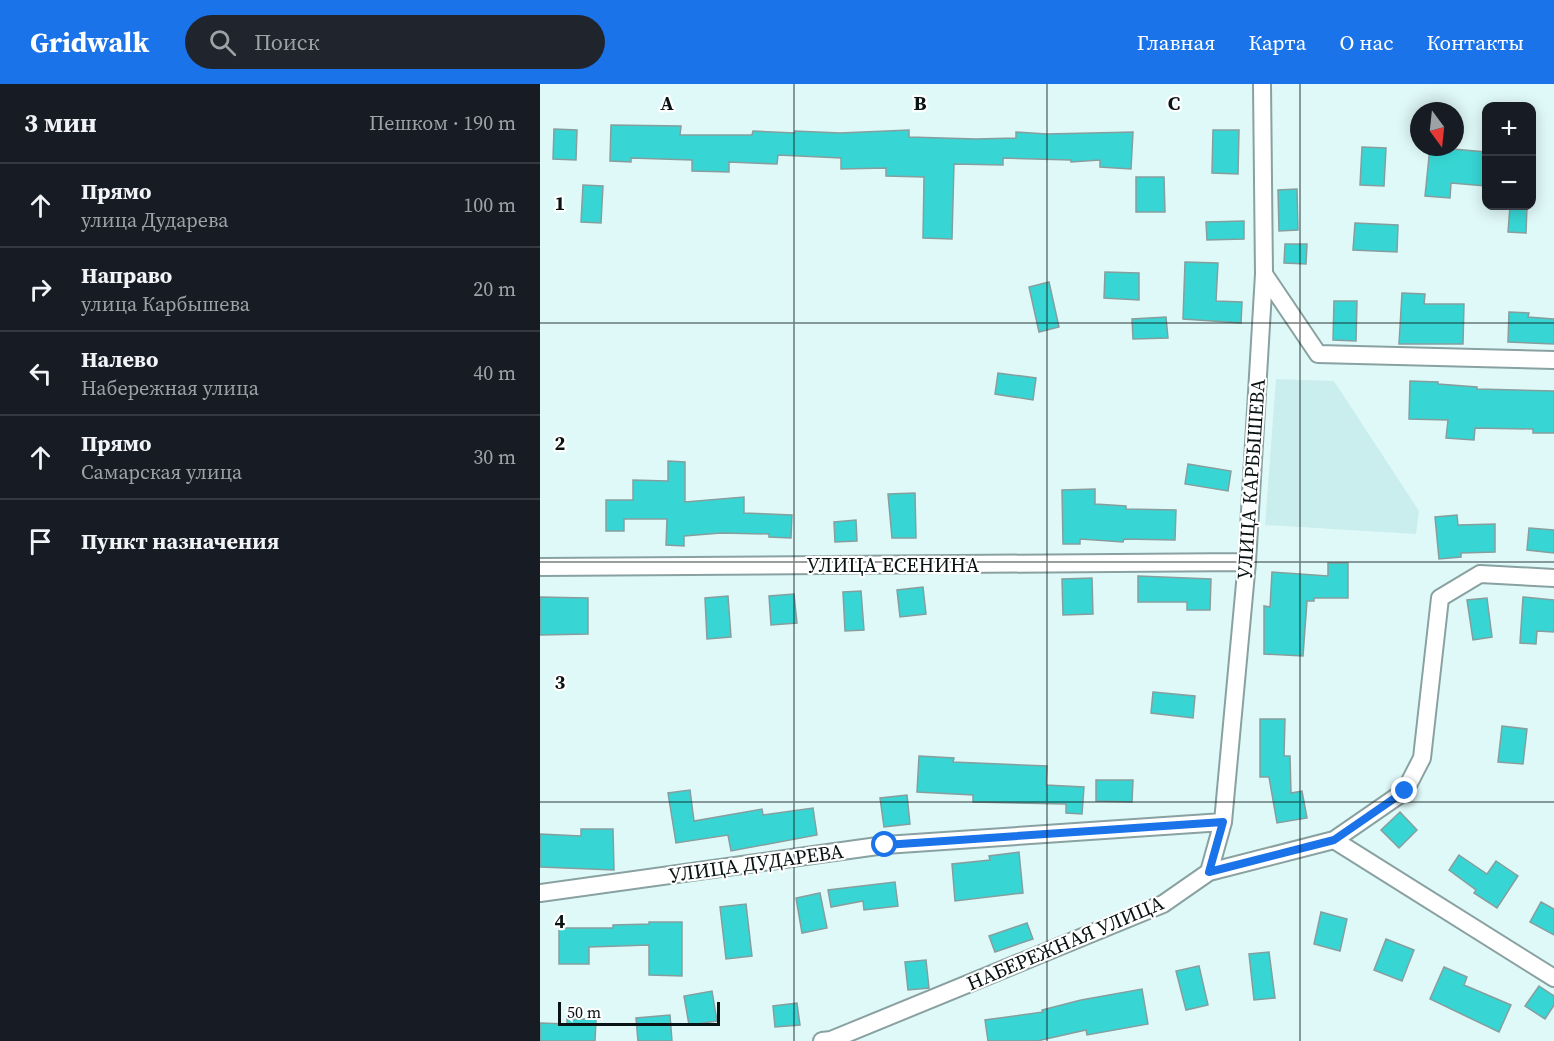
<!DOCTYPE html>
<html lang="ru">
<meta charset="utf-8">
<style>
:root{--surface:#171b24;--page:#20242c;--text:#f1f3f6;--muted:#9ea1a6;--line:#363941;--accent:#1a73e8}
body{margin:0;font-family:"Source Serif 4",serif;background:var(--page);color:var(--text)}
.controls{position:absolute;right:18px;top:18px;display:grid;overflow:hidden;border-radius:12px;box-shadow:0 3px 15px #0003}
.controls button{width:54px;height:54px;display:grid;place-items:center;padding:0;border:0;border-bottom:2px solid var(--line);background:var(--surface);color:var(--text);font:30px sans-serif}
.compass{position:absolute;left:870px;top:18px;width:54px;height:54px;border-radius:50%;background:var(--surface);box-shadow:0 3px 15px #0003;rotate:165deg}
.scale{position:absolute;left:18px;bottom:15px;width:162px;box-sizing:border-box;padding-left:6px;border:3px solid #0a1313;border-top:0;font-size:16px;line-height:21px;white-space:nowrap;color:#0a1313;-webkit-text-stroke:4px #fff;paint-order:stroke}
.stop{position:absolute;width:18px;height:18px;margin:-14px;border:4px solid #1a73e8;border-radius:50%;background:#fff}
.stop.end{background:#1a73e8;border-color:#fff;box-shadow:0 2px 6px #0008}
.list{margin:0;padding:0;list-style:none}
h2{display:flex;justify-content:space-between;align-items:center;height:78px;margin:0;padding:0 24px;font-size:26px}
h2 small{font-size:20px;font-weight:400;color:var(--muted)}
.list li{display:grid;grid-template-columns:39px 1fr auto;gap:18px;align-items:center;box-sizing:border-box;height:84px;padding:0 24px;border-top:2px solid var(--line)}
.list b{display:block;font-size:22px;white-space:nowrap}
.list p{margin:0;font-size:20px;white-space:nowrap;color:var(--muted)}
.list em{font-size:20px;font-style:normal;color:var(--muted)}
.icon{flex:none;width:33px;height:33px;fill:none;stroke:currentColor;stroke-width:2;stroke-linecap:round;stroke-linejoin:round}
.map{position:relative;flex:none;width:1014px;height:957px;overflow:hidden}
header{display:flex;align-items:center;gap:36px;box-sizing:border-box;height:84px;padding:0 30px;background:var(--accent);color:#fff}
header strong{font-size:28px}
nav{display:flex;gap:33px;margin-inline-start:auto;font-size:21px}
.search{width:420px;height:54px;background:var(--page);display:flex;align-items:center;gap:15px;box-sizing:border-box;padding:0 21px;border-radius:33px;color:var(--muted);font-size:22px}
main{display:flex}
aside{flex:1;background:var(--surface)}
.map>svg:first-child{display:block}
.built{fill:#caeeed}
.building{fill:#37d6d4;stroke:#869e9e;stroke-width:1.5}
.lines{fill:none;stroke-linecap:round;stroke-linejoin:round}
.street-casing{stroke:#89a1a0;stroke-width:20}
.street{stroke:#fff;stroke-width:16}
.route{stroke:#1a73e8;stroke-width:8}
.grid{fill:none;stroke:#0a1313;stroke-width:1.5;stroke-opacity:0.55}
.labels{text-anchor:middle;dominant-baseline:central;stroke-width:4.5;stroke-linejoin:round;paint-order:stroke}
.street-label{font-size:20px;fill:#0a1313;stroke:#fff}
.grid-label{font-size:20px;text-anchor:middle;font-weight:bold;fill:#0a1313;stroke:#fff;stroke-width:4.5;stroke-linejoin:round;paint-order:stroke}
</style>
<header>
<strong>Gridwalk</strong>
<div class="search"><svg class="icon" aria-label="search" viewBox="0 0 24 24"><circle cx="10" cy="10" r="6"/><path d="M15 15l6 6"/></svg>Поиск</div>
<nav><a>Главная</a><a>Карта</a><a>О нас</a><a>Контакты</a></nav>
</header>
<main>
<aside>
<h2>3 мин<small>Пешком · 190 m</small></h2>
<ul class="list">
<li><svg class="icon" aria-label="ahead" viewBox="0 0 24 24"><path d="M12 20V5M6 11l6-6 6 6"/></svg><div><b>Прямо</b><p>улица Дударева</p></div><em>100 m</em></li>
<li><svg class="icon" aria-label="right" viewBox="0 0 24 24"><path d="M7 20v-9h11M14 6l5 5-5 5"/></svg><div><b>Направо</b><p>улица Карбышева</p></div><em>20 m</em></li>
<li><svg class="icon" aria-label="left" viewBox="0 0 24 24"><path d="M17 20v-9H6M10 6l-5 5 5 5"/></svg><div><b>Налево</b><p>Набережная улица</p></div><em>40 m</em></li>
<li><svg class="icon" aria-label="ahead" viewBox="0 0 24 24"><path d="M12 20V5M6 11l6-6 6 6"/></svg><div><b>Прямо</b><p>Самарская улица</p></div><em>30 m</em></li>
<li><svg class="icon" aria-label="arrive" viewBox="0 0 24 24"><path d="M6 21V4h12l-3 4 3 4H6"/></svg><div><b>Пункт назначения</b></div></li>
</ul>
</aside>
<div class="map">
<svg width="1014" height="957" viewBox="0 0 1014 957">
<rect width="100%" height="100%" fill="#dff9f8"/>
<path class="built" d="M 736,295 L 794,297 L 879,427 L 876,450 L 725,441 Z"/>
<path class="building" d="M 71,41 L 141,42 L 140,51 L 212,51 L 213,47 L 255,49 L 255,47 L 300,49 L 369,46 L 369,53 L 436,55 L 476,54 L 476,48 L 507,50 L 593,48 L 591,85 L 560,83 L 560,76 L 531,78 L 531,76 L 463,74 L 463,81 L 414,80 L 412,155 L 383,154 L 384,93 L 346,92 L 346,84 L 301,85 L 301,74 L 238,71 L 237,80 L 189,78 L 189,88 L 152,87 L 152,76 L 91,74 L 91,78 L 70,77 Z
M 14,45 L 37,46 L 36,76 L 13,75 Z
M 673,46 L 699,46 L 698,90 L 672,89 Z
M 822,63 L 846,64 L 844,102 L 820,101 Z
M 890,63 L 946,68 L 946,102 L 911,99 L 910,114 L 885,112 Z
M 596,93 L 624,93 L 625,128 L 596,128 Z
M 43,101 L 63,102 L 61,139 L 41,138 Z
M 757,105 L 758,146 L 739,147 L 738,106 Z
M 970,122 L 987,122 L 986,149 L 968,148 Z
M 704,137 L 704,155 L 667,156 L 666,138 Z
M 815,139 L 858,141 L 857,168 L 813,166 Z
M 745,160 L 767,160 L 766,180 L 744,179 Z
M 645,178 L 678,179 L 676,217 L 702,218 L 701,239 L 643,235 Z
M 565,188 L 599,189 L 599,216 L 564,214 Z
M 509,198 L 519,243 L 499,248 L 489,203 Z
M 862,209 L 885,210 L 884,220 L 924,220 L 923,260 L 859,260 Z
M 794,217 L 817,217 L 816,257 L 793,256 Z
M 969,228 L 989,229 L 988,233 L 1014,235 L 1014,260 L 968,258 Z
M 626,233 L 628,254 L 593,255 L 592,235 Z
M 458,289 L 496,294 L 493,316 L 455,310 Z
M 870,297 L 898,298 L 898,300 L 937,303 L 937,305 L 1014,307 L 1014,349 L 993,349 L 993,345 L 935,344 L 934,356 L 906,354 L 908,336 L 869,335 Z
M 128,377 L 145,378 L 145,418 L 204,413 L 204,429 L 252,431 L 251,454 L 229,453 L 229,450 L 181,449 L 144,452 L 144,462 L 126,461 L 127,435 L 84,435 L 84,447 L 66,447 L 66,416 L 93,416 L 93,396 L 128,397 Z
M 648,380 L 691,387 L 688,407 L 645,400 Z
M 555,405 L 555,420 L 586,422 L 586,425 L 636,426 L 635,456 L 584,455 L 583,458 L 540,455 L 540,460 L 523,460 L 522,406 Z
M 375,409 L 376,454 L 352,454 L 348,410 Z
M 917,431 L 918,441 L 955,440 L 955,468 L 921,469 L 921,473 L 899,475 L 895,433 Z
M 316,436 L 317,457 L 295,458 L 294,438 Z
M 989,444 L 1014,446 L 1014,469 L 987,466 Z
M 788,479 L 808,479 L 808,514 L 774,514 L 774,517 L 767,517 L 763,572 L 724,570 L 724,522 L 730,523 L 732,488 L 788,492 Z
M 598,492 L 671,495 L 670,526 L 647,526 L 647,518 L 598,518 Z
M 552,494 L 553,530 L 523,531 L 522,495 Z
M 383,503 L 386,530 L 360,533 L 357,506 Z
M 321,507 L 324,546 L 305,547 L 303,508 Z
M 254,510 L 257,539 L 231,541 L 229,512 Z
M 188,512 L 191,553 L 167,555 L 165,514 Z
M 0,513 L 48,514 L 48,550 L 0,551 Z
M 983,513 L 1014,516 L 1014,548 L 997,547 L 996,560 L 980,559 Z
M 947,514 L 952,553 L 933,556 L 927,516 Z
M 613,608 L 655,612 L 653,634 L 611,629 Z
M 720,635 L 745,635 L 744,672 L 750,672 L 751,709 L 762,707 L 767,734 L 737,739 L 729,693 L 720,693 Z
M 962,642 L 987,645 L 983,680 L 958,678 Z
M 379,672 L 414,674 L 413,678 L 507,682 L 506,701 L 544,703 L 542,730 L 526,729 L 526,720 L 433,718 L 433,711 L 377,708 Z
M 556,696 L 593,696 L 592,718 L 556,717 Z
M 150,706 L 154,737 L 222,725 L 223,731 L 273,724 L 277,751 L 191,767 L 188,751 L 136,759 L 128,709 Z
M 367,711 L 370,740 L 344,743 L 340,714 Z
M 860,728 L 877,746 L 859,764 L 841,746 Z
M 41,745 L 73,745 L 74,786 L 0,783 L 0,750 L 41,752 Z
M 479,768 L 483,809 L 415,817 L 412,780 L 450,776 L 449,772 Z
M 919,771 L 947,790 L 956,777 L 978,792 L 957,824 L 934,809 L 936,806 L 909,786 Z
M 355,798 L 358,822 L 324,826 L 323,817 L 291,823 L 288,806 Z
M 280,809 L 287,844 L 262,849 L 256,814 Z
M 1001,818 L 1014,825 L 1014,851 L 990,838 Z
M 206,820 L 212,872 L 186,875 L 180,823 Z
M 781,828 L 807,835 L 800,867 L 774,860 Z
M 109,838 L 142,838 L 142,892 L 109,891 L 109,861 L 49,863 L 49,880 L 19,880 L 19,844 L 73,844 L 73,841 L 109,840 Z
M 487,839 L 493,855 L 455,868 L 449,852 Z
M 846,855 L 874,866 L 862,897 L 834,886 Z
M 729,868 L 735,914 L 714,916 L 709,870 Z
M 386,876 L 389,904 L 368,906 L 365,878 Z
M 659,882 L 668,921 L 646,926 L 636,887 Z
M 904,883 L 927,893 L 924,901 L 971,921 L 959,948 L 890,915 Z
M 999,902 L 1014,912 L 1014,921 L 1005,935 L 985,922 Z
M 602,905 L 608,940 L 547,951 L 546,946 L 497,957 L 448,957 L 445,936 L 503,928 L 502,926 L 541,916 Z
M 172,907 L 177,937 L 149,941 L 144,912 Z
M 257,919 L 260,941 L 235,943 L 233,922 Z
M 130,931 L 132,957 L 98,957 L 96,934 Z
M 27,935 L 56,935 L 55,957 L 0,957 L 0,939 L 27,940 Z"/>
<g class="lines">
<g class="street-casing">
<path id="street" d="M 724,190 L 778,270 L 1014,276
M 0,483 L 707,478
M 794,756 L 865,707 L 882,674 L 900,514 L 940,490 L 1014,494
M 669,788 L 683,738 L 707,478 L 724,190 L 722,0
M 0,809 L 345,761 L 683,738
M 282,957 L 291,956 L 623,820 L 669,788 L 794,756 L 1014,894"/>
</g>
<use href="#street" class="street"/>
</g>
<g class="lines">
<path class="route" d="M 345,761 L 683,738 L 669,788 L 794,756 L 865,707"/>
</g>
<path class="grid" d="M 254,0 L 254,957M 507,0 L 507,957M 760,0 L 760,957M 0,239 L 1014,239M 0,478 L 1014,478M 0,718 L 1014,718"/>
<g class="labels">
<g class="street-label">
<text transform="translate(711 395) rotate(-86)">УЛИЦА КАРБЫШЕВА</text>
<text x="353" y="481">УЛИЦА ЕСЕНИНА</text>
<text transform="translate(216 779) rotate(-8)">УЛИЦА ДУДАРЕВА</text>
<text transform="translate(525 859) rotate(-23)">НАБЕРЕЖНАЯ УЛИЦА</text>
</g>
</g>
<g class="grid-label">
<text x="127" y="26">A</text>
<text x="380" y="26">B</text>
<text x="634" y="26">C</text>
<text x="20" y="126">1</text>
<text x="20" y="366">2</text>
<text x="20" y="605">3</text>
<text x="20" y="844">4</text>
</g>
</svg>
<div class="controls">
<button>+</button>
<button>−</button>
</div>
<svg class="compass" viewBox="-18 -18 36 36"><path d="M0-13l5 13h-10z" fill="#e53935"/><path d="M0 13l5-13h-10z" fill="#9ea1a6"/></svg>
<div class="scale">50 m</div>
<div class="stop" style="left:345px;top:761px"></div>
<div class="stop end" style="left:865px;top:707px"></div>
</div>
</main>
